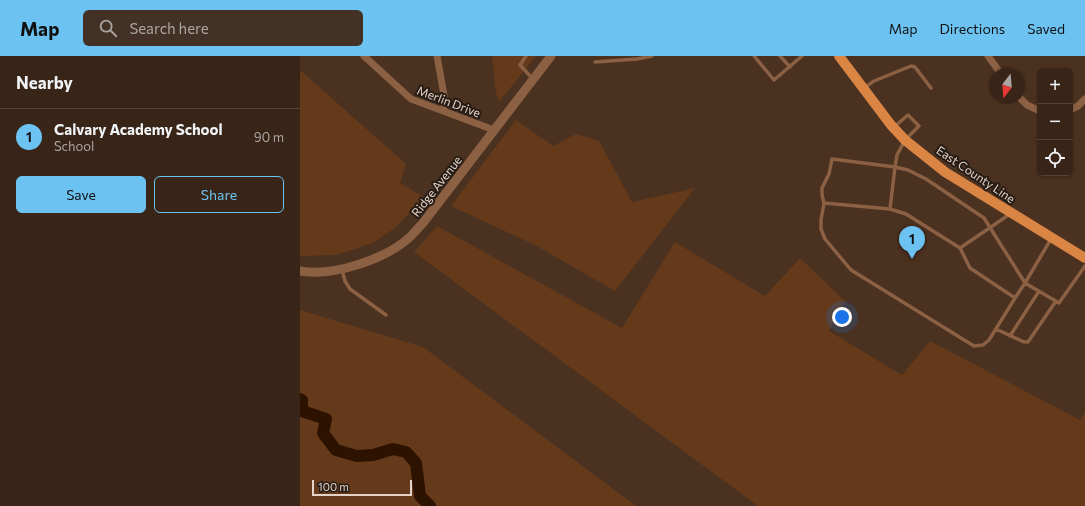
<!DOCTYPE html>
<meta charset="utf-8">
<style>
:root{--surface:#382518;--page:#433125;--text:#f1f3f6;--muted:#aba5a2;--line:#524237;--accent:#6cc3f2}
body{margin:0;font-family:Commissioner,sans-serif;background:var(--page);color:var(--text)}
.controls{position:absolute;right:12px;top:12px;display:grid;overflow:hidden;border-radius:6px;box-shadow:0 1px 3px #0004}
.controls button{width:36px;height:36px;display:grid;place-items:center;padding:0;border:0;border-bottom:1px solid var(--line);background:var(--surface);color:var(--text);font:20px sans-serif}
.compass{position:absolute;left:689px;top:12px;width:36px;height:36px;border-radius:50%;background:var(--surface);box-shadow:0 1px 3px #0004;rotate:196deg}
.scale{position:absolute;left:12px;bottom:10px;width:100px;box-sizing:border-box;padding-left:4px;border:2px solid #e2d2c8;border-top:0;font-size:11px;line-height:14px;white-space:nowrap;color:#e2d2c8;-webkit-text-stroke:3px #271c14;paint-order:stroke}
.you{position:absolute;left:542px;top:261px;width:14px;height:14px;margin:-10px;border:3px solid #fff;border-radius:50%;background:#1a73e8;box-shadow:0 0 0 6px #1a73e833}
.badge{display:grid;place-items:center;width:26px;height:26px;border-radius:50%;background:var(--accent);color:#111;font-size:13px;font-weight:700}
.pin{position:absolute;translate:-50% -33px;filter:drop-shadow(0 1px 2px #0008)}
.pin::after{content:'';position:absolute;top:21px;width:14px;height:12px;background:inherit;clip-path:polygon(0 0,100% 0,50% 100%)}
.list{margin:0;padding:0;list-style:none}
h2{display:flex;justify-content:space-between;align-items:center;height:52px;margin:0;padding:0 16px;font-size:17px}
h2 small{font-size:13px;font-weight:400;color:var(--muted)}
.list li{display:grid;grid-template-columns:26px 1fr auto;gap:12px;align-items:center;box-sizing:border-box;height:56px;padding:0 16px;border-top:1px solid var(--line)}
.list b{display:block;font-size:15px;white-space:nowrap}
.list p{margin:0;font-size:13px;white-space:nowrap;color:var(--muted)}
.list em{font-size:13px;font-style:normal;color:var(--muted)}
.actions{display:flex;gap:8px;padding:12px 16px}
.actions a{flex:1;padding:9px 0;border:1px solid var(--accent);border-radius:6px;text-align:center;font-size:14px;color:var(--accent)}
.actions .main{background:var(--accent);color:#111}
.icon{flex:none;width:22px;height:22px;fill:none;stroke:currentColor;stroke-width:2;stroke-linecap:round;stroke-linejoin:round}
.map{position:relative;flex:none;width:785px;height:450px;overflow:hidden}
header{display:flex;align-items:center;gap:24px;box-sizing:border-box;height:56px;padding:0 20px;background:var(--accent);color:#111}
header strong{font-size:19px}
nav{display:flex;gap:22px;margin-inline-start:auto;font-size:14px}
.search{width:280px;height:36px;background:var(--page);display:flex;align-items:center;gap:10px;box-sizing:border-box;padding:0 14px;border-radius:6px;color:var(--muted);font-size:15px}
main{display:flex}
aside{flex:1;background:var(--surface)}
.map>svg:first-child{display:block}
.green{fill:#643a1b}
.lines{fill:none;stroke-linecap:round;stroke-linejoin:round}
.river{stroke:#2e1200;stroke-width:12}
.service{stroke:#8b6043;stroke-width:3.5}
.minor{stroke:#8b6043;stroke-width:7}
.tertiary{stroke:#8b6043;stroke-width:9}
.primary{stroke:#db8545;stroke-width:10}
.labels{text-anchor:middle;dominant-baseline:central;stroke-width:4;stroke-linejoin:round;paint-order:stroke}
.street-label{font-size:12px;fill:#e2d2c8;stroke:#271c14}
</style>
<header>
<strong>Map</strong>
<div class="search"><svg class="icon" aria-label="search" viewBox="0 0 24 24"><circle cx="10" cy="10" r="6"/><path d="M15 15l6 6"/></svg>Search here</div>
<nav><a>Map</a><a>Directions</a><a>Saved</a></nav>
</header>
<main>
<aside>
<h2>Nearby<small></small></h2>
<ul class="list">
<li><span class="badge">1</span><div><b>Calvary Academy School</b><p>School</p></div><em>90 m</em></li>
</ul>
<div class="actions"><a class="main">Save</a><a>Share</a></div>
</aside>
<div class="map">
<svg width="785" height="450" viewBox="0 0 785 450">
<rect width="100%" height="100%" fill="#4a3120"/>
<path class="green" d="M 192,0 L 236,0 L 199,46 C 193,31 195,15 192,0 Z
M 0,14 L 106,108 L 100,127 L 124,141 L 95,172 L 73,187 L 37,199 L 0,200 Z
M 216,64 L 253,90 L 276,78 L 299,85 L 332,146 L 395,132 L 315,235 L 235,189 L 151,150 Z
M 137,170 L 322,272 L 375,186 L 465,240 L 500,202 L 545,245 L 529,275 L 602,319 L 630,285 L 780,364 L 785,356 L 785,450 L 458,450 L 114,196 Z
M 0,254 L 123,291 L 336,450 L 0,450 Z"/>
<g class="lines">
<path class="river" d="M 0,343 L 2,344 L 2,355 L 26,363 L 23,377 L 36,394 L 57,400 L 73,399 L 93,393 L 106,396 L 116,407 L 120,440 L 130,450"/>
<path class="service" d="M 226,0 L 220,9 L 232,22
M 454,0 L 474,24 L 502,0
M 480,0 L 490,11
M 295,6 L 337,3 L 352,0
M 564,32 L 574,25 L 611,10 L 615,11 L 631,32
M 594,71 L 608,59 L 619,70 L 605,84 L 597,99 L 595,111 L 532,103 L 529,118 L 522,132 L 522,139 L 524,147 L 521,164 L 521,173 L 525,183 L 551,214 L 674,290 L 683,289 L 689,284 L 715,242
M 524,147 L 590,153
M 710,158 L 660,192 L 670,212 L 715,242 L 725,227 L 751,183
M 660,192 L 606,158 L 590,153 L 595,111 L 608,114 L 626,123 L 684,162 L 725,227 L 759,247 L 785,210
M 42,214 L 45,225 L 50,233 L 86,259
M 696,273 L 724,286 L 728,286 L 756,245
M 710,280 L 739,235"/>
<path class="minor" d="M 64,0 L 111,43 L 194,74
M 137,0 L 144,39 L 144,55
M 688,0 L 701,18
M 719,41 L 727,49 L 740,55
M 770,54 L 778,50 L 785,43"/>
<path class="tertiary" d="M 0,215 C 33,221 86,203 110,181 C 115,176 119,171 123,167 L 251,0"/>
<path class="primary" d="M 539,0 L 591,69 L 605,84 L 645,116 L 785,202"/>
</g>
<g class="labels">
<g class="street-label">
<text transform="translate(149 45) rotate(21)">Merlin Drive</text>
<text transform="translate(676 118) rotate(34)">East County Line</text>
<text transform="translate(136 130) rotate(-52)">Ridge Avenue</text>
</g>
</g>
</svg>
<div class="controls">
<button>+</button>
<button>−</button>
<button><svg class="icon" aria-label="locate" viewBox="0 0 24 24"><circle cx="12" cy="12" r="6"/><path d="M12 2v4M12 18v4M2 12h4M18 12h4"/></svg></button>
</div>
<svg class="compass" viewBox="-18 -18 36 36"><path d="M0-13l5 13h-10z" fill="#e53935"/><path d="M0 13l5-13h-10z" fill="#aba5a2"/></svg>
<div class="scale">100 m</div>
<div class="you"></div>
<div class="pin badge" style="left:612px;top:203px">1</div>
</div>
</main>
